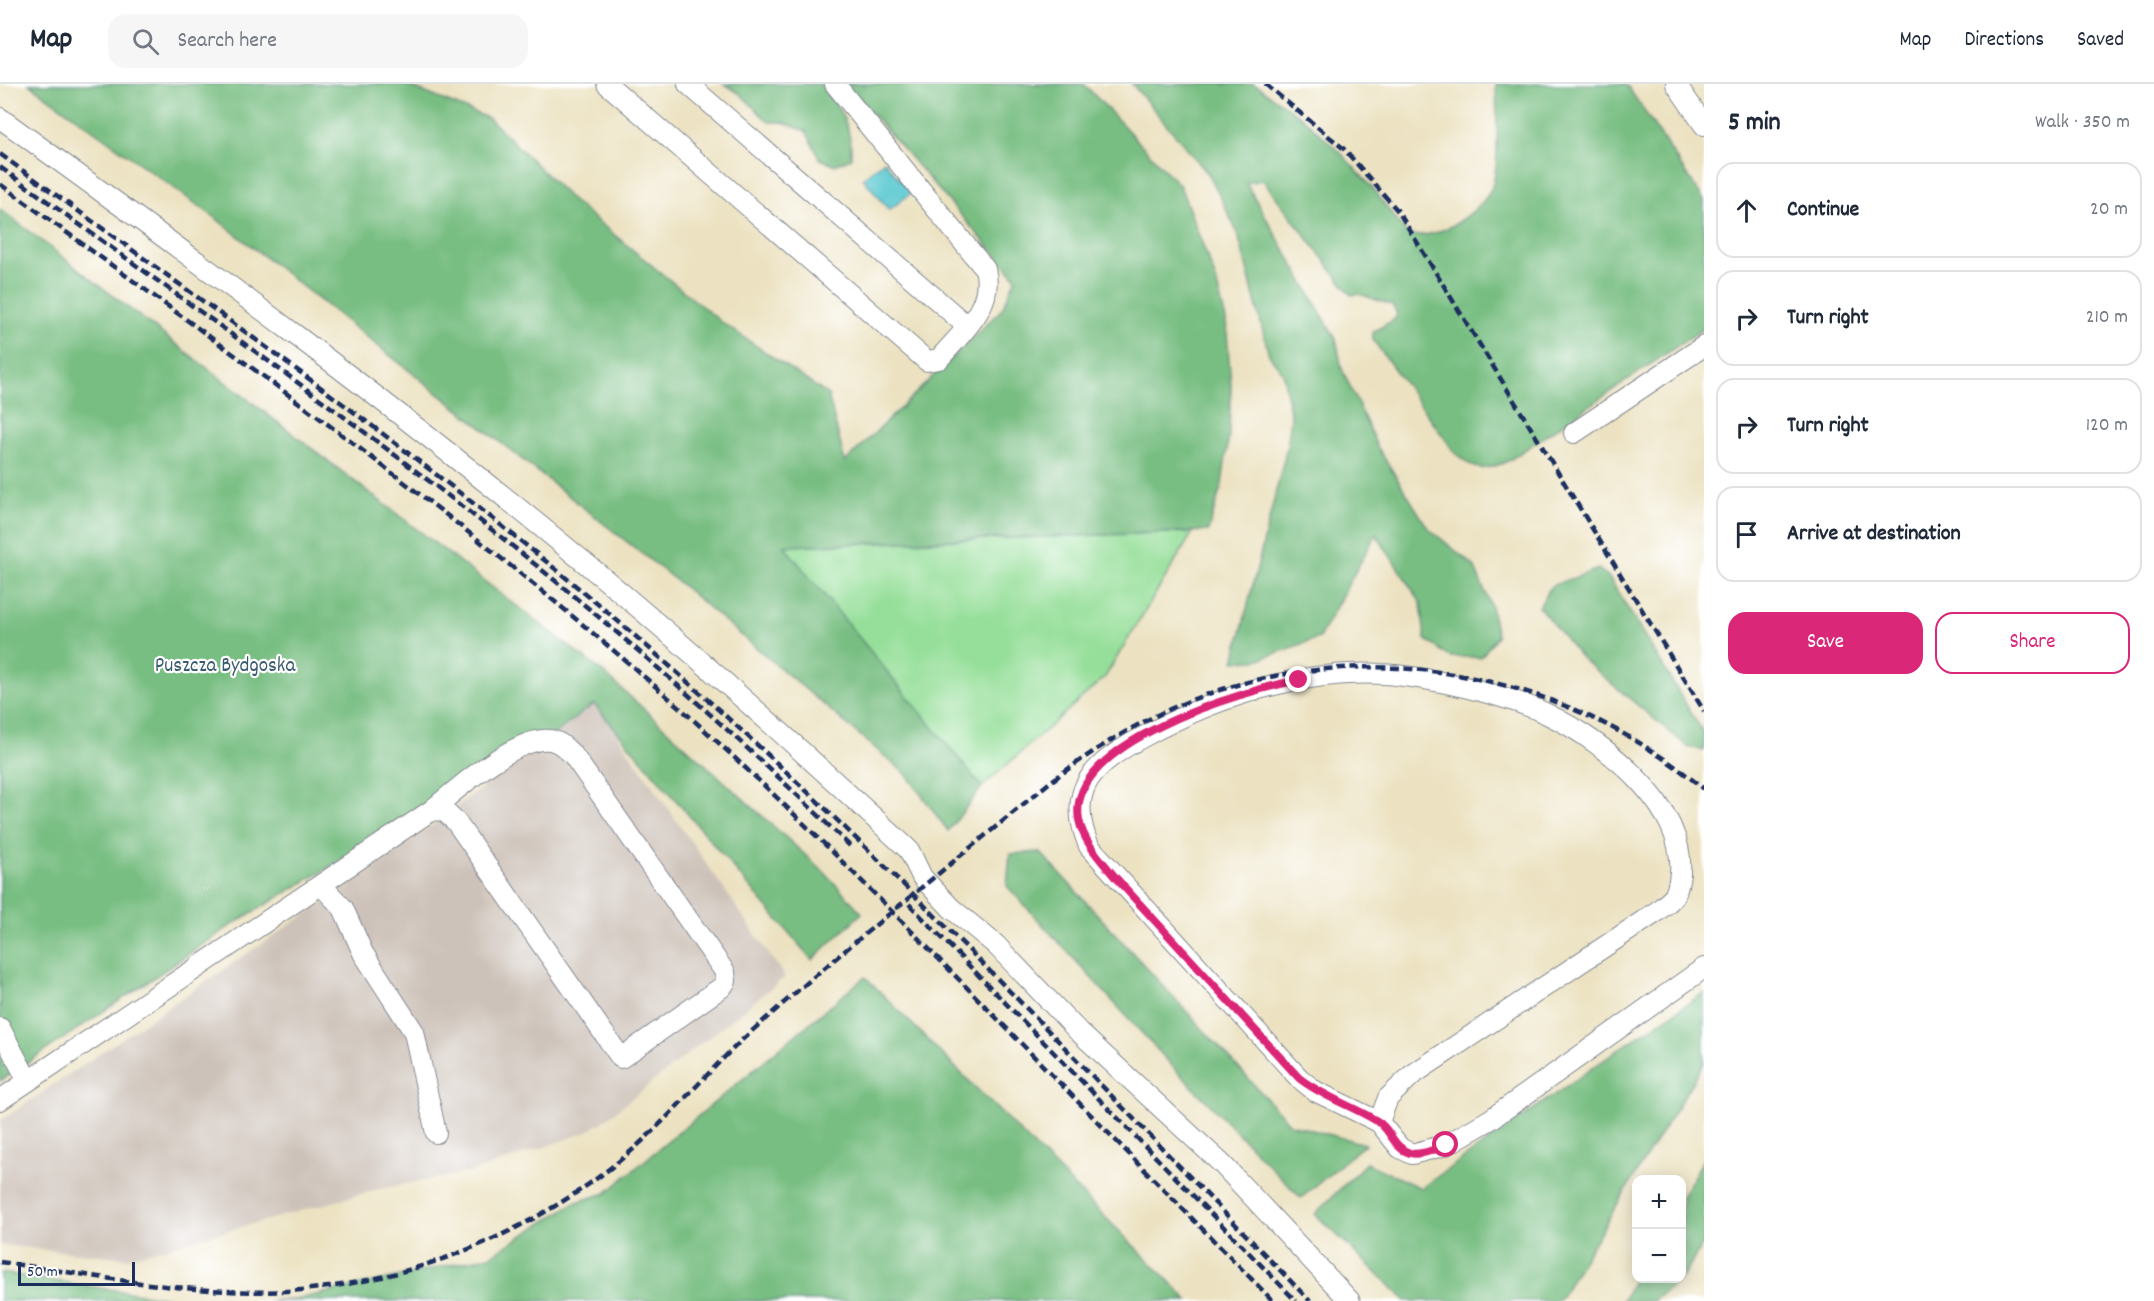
<!DOCTYPE html>
<meta charset="utf-8">
<style>
:root{--surface:#fff;--page:#f6f6f7;--text:#1f2937;--muted:#747a83;--line:#e0e1e3;--accent:#db2777}
body{margin:0;font-family:Dekko,sans-serif;background:var(--page);color:var(--text)}
.controls{position:absolute;right:18px;bottom:18px;display:grid;overflow:hidden;border-radius:12px;box-shadow:0 3px 15px #0003}
.controls button{width:54px;height:54px;display:grid;place-items:center;padding:0;border:0;border-bottom:2px solid var(--line);background:var(--surface);color:var(--text);font:30px sans-serif}
.scale{position:absolute;left:18px;bottom:15px;width:117px;box-sizing:border-box;padding-left:6px;border:3px solid #1b2f5e;border-top:0;font-size:16px;line-height:21px;white-space:nowrap;color:#1b2f5e;-webkit-text-stroke:4px #fff;paint-order:stroke}
.stop{position:absolute;width:18px;height:18px;margin:-14px;border:4px solid #db2777;border-radius:50%;background:#fff}
.stop.end{background:#db2777;border-color:#fff;box-shadow:0 2px 6px #0008}
.list{margin:0;padding:0;list-style:none}
h2{display:flex;justify-content:space-between;align-items:center;height:78px;margin:0;padding:0 24px;font-size:26px}
h2 small{font-size:20px;font-weight:400;color:var(--muted)}
.list li{display:grid;grid-template-columns:39px 1fr auto;gap:18px;align-items:center;box-sizing:border-box;height:96px;margin:0 12px 12px;padding:0 12px;border:2px solid var(--line);border-radius:18px}
.list b{display:block;font-size:22px;white-space:nowrap}
.list em{font-size:20px;font-style:normal;color:var(--muted)}
.actions{display:flex;gap:12px;padding:18px 24px}
.actions a{flex:1;padding:14px 0;border:2px solid var(--accent);border-radius:18px;text-align:center;font-size:21px;color:var(--accent)}
.actions .main{background:var(--accent);color:#fff}
.icon{flex:none;width:33px;height:33px;fill:none;stroke:currentColor;stroke-width:2;stroke-linecap:round;stroke-linejoin:round}
.map{position:relative;flex:none;width:1704px;height:1217px;overflow:hidden}
header{display:flex;align-items:center;gap:36px;box-sizing:border-box;height:84px;padding:0 30px;background:var(--surface);border-bottom:2px solid var(--line)}
header strong{font-size:28px}
nav{display:flex;gap:33px;margin-inline-start:auto;font-size:21px}
.search{width:420px;height:54px;background:var(--page);display:flex;align-items:center;gap:15px;box-sizing:border-box;padding:0 21px;border-radius:18px;color:var(--muted);font-size:22px}
main{display:flex}
aside{flex:1;background:var(--surface)}
.map>svg:first-child{display:block}
.industrial{fill:#cdc2b9}
.green{fill:#96df9a;stroke:#58877c;stroke-width:1.5}
.forest{fill:#78be82;stroke:#4a7670;stroke-width:1.5}
.water{fill:#5dcad1;stroke:#3c7c98;stroke-width:1.5}
.lines{fill:none;stroke-linecap:round;stroke-linejoin:round}
.minor-casing{stroke:#848890;stroke-width:22}
.minor{stroke:#fff;stroke-width:20}
.rail{stroke:#1b2f5e;stroke-width:4.5;stroke-dasharray:9 4.5;stroke-linecap:butt}
.route{stroke:#db2777;stroke-width:8}
.labels{text-anchor:middle;dominant-baseline:central;stroke-width:4.5;stroke-linejoin:round;paint-order:stroke}
.park-label{font-size:21px;fill:#3a5b6d;stroke:#fff}
</style>
<header>
<strong>Map</strong>
<div class="search"><svg class="icon" aria-label="search" viewBox="0 0 24 24"><circle cx="10" cy="10" r="6"/><path d="M15 15l6 6"/></svg>Search here</div>
<nav><a>Map</a><a>Directions</a><a>Saved</a></nav>
</header>
<main>
<div class="map">
<svg width="1704" height="1217" viewBox="0 0 1704 1217">
<rect width="100%" height="100%" fill="#fff"/>
<filter id="ink" filterUnits="userSpaceOnUse"><feTurbulence type="fractalNoise" baseFrequency=".0167" numOctaves="2"/><feDisplacementMap in="SourceGraphic" scale="12" xChannelSelector="R" yChannelSelector="G"/><feConvolveMatrix kernelMatrix="1 2 1 2 8 2 1 2 1" color-interpolation-filters="sRGB"/></filter>
<filter id="wash" filterUnits="userSpaceOnUse"><feTurbulence type="fractalNoise" baseFrequency=".008" numOctaves="4" result="noise"/><feDisplacementMap in="SourceGraphic" scale="24" xChannelSelector="R" yChannelSelector="G"/><feGaussianBlur stdDeviation="1.35" result="paint"/><feColorMatrix in="noise" values="0 0 0 0 0 0 0 0 0 0 0 0 0 0 0 0 0 1.4 0 .05"/><feComposite in="paint" operator="in"/></filter>
<g filter="url(#wash)">
<rect width="100%" height="100%" fill="#ece2c1"/>
<path class="industrial" d="M 595,619 L 785,893 L 601,1039 L 584,1049 L 476,1087 L 380,1105 L 128,1174 L 0,1161 L 0,1037 L 378,781 Z"/>
<path class="green" d="M 1193,448 L 1105,593 L 982,703 L 783,462 Z"/>
<path class="forest" d="M 29,0 L 404,0 L 490,35 L 574,118 L 720,237 L 828,311 L 845,378 L 1002,225 L 1016,194 L 846,0 L 1084,0 L 1180,102 L 1215,193 L 1226,236 L 1231,302 L 1229,351 L 1222,400 L 1208,447 L 784,462 L 982,703 L 948,747 L 907,691 L 683,502 L 214,133 Z
M 724,0 L 821,0 C 840,26 852,40 851,74 L 835,81 L 820,75 L 806,47 L 782,38 L 769,38 L 739,9 Z
M 1132,0 L 1254,0 L 1304,35 L 1340,68 L 1370,101 L 1408,151 C 1425,153 1442,148 1457,139 C 1468,132 1480,123 1488,111 C 1502,91 1496,26 1496,0 L 1626,0 L 1704,116 L 1704,244 L 1508,377 C 1483,388 1477,388 1456,370 L 1373,256 L 1373,248 L 1395,235 L 1397,230 L 1392,221 L 1359,210 L 1351,211 L 1263,96 L 1246,99 L 1336,255 L 1342,285 L 1378,364 L 1428,444 L 1474,482 L 1491,522 L 1497,552 L 1481,573 L 1450,573 L 1425,555 L 1421,519 L 1376,450 L 1319,554 L 1257,576 L 1234,577 L 1287,363 L 1291,334 L 1283,289 L 1269,271 L 1238,150 L 1210,92 Z
M 0,125 L 604,589 L 824,788 L 862,829 L 812,876 L 594,620 L 550,653 L 238,837 L 0,997 Z
M 1598,485 L 1608,492 L 1704,650 L 1704,667 L 1687,662 L 1582,575 L 1539,523 L 1551,502 Z
M 1040,768 L 1290,1040 L 1365,1060 L 1301,1114 L 1176,986 L 1007,802 L 1010,770 Z
M 865,893 L 1189,1217 L 268,1217 L 297,1215 L 490,1172 L 574,1119 L 606,1109 Z
M 1704,909 L 1704,979 L 1558,1217 L 1406,1217 L 1315,1130 L 1366,1079 L 1421,1104 L 1628,959 Z
M 1704,1074 L 1704,1158 L 1682,1194 L 1682,1113 Z
M 0,1189 L 2,1189 L 188,1217 L 0,1217 Z
M 1636,1192 L 1636,1194 L 1681,1195 L 1653,1217 L 1622,1217 Z"/>
<path class="water" d="M 884,77 L 911,109 L 889,126 L 863,94 Z"/>
</g>
<g filter="url(#ink)">
<g class="lines">
<g class="minor-casing">
<path id="minor" d="M 607,0 L 927,277 L 939,275 C 962,248 995,222 985,185 L 835,0
M 688,0 L 967,242
M 1676,0 L 1704,41
M 0,34 C 198,177 396,322 584,478 C 696,570 803,668 909,766 L 922,793 L 951,824 L 996,861 L 1079,948 L 1222,1080 L 1350,1217
M 1574,349 L 1704,262
M 322,802 L 343,824 L 363,869 L 414,948 L 436,1049
M 0,944 L 28,997
M 0,1016 L 432,726 L 444,727 L 456,738 L 621,974 L 722,903 L 726,897 L 725,888 L 573,671 C 566,665 560,657 550,656 C 516,652 457,705 432,726
M 1379,1038 L 1388,1014 L 1412,991 L 1655,829 C 1661,824 1670,818 1675,811 C 1704,734 1606,658 1547,630 C 1509,612 1453,599 1412,593 C 1320,579 1222,609 1143,653 C 1093,680 1065,705 1089,762 L 1299,994 L 1315,1007 L 1379,1038 L 1400,1064 L 1412,1070 L 1446,1061 L 1491,1035 L 1704,884"/>
</g>
<use href="#minor" class="minor"/>
<path class="rail" d="M 1265,0 L 1343,64 L 1398,127 L 1704,627
M 0,70 C 231,239 468,402 682,593 C 903,788 1104,1006 1310,1217
M 0,83 C 161,200 325,315 482,438 C 612,540 736,650 853,765
M 0,100 C 225,264 452,425 663,609 C 774,706 877,812 981,918 C 1078,1018 1175,1117 1273,1217
M 909,820 L 1296,1217
M 0,1178 C 94,1191 192,1212 287,1207 C 409,1200 537,1148 630,1068 C 676,1028 714,979 761,939 C 854,856 953,779 1049,699 C 1089,669 1130,642 1177,622 C 1352,547 1559,584 1704,705"/>
</g>
</g>
<g class="lines" filter="url(#ink)">
<path class="route" d="M 1299,596 C 1243,607 1065,658 1079,736 C 1084,759 1101,776 1115,793 L 1299,994 C 1323,1013 1351,1021 1377,1037 C 1391,1045 1393,1064 1410,1069 C 1421,1072 1436,1065 1446,1061"/>
</g>
<g class="labels">
<g class="park-label">
<text x="225" y="583">Puszcza Bydgoska</text>
</g>
</g>
</svg>
<div class="controls">
<button>+</button>
<button>−</button>
</div>
<div class="scale">50 m</div>
<div class="stop" style="left:1446px;top:1061px"></div>
<div class="stop end" style="left:1299px;top:596px"></div>
</div>
<aside>
<h2>5 min<small>Walk · 350 m</small></h2>
<ul class="list">
<li><svg class="icon" aria-label="ahead" viewBox="0 0 24 24"><path d="M12 20V5M6 11l6-6 6 6"/></svg><div><b>Continue</b></div><em>20 m</em></li>
<li><svg class="icon" aria-label="right" viewBox="0 0 24 24"><path d="M7 20v-9h11M14 6l5 5-5 5"/></svg><div><b>Turn right</b></div><em>210 m</em></li>
<li><svg class="icon" aria-label="right" viewBox="0 0 24 24"><path d="M7 20v-9h11M14 6l5 5-5 5"/></svg><div><b>Turn right</b></div><em>120 m</em></li>
<li><svg class="icon" aria-label="arrive" viewBox="0 0 24 24"><path d="M6 21V4h12l-3 4 3 4H6"/></svg><div><b>Arrive at destination</b></div></li>
</ul>
<div class="actions"><a class="main">Save</a><a>Share</a></div>
</aside>
</main>
